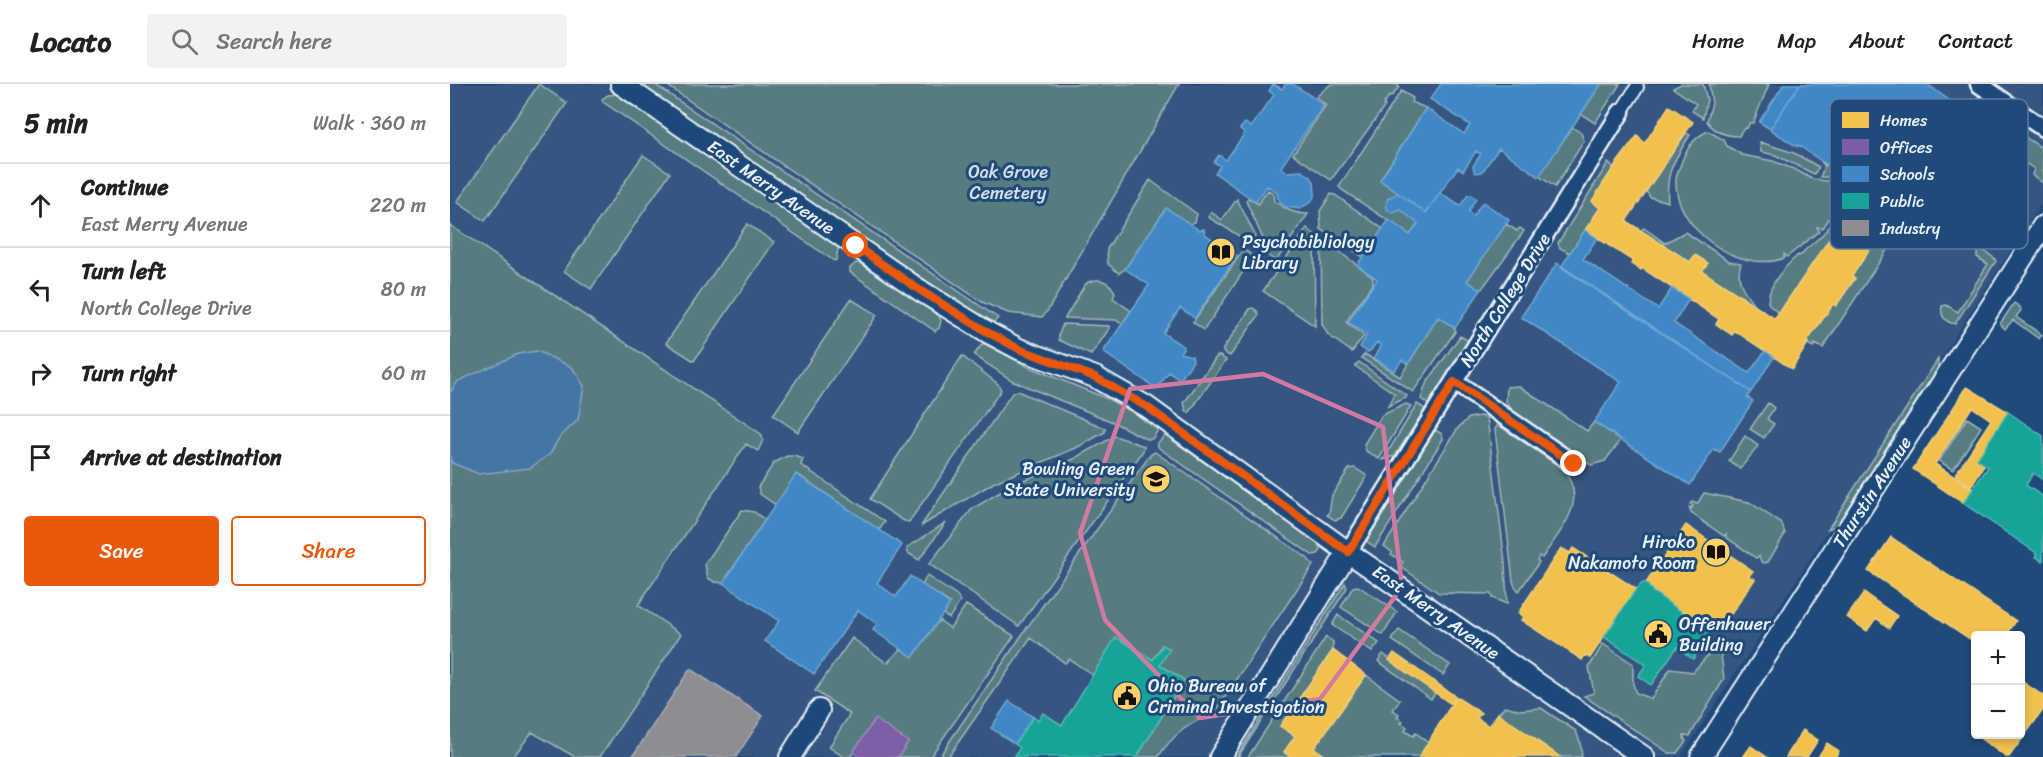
<!DOCTYPE html>
<meta charset="utf-8">
<style>
:root{--surface:#fff;--page:#f2f2f2;--text:#202124;--muted:#757577;--line:#e0e0e0;--accent:#ea580c}
body{margin:0;font-family:Sriracha,sans-serif;background:var(--page);color:var(--text)}
.controls{position:absolute;right:18px;bottom:18px;display:grid;overflow:hidden;border-radius:6px;box-shadow:0 3px 9px #0003}
.controls button{width:54px;height:54px;display:grid;place-items:center;padding:0;border:0;border-bottom:2px solid var(--line);background:var(--surface);color:var(--text);font:30px sans-serif}
.stop{position:absolute;width:18px;height:18px;margin:-14px;border:4px solid #ea580c;border-radius:50%;background:#fff}
.stop.end{background:#ea580c;border-color:#fff;box-shadow:0 2px 6px #0008}
.list{margin:0;padding:0;list-style:none}
h2{display:flex;justify-content:space-between;align-items:center;height:78px;margin:0;padding:0 24px;font-size:26px}
h2 small{font-size:20px;font-weight:400;color:var(--muted)}
.list li{display:grid;grid-template-columns:39px 1fr auto;gap:18px;align-items:center;box-sizing:border-box;height:84px;padding:0 24px;border-top:2px solid var(--line)}
.list b{display:block;font-size:22px;white-space:nowrap}
.list p{margin:0;font-size:20px;white-space:nowrap;color:var(--muted)}
.list em{font-size:20px;font-style:normal;color:var(--muted)}
.actions{display:flex;gap:12px;padding:18px 24px}
.actions a{flex:1;padding:14px 0;border:2px solid var(--accent);border-radius:6px;text-align:center;font-size:21px;color:var(--accent)}
.actions .main{background:var(--accent);color:#fff}
.icon{flex:none;width:33px;height:33px;fill:none;stroke:currentColor;stroke-width:2;stroke-linecap:round;stroke-linejoin:round}
.map{position:relative;flex:none;width:1593px;height:673px;overflow:hidden}
header{display:flex;align-items:center;gap:36px;box-sizing:border-box;height:84px;padding:0 30px;background:var(--surface);border-bottom:2px solid var(--line)}
header strong{font-size:28px}
nav{display:flex;gap:33px;margin-inline-start:auto;font-size:21px}
.search{width:420px;height:54px;background:var(--page);display:flex;align-items:center;gap:15px;box-sizing:border-box;padding:0 21px;border-radius:6px;color:var(--muted);font-size:22px}
main{display:flex}
aside{flex:1;background:var(--surface)}
.map>svg:first-child{display:block}
.built{fill:#365680}
.green{fill:#567b80;stroke:#9fb6bc;stroke-width:1.5}
.water{fill:#4575a2;stroke:#86a7c4;stroke-width:1.5}
.homes{fill:#f2c14e;stroke:#efcf81;stroke-width:1.5}
.offices{fill:#7b5ea7;stroke:#9c8abf;stroke-width:1.5}
.schools{fill:#3f88c5;stroke:#72a8d4;stroke-width:1.5}
.public{fill:#17a398;stroke:#56bab5;stroke-width:1.5}
.industry{fill:#8d8d92;stroke:#a8abb1;stroke-width:1.5}
.lines{fill:none;stroke-linecap:round;stroke-linejoin:round}
.pedestrian-casing{stroke:#e8f1f8;stroke-width:16}
.minor-casing{stroke:#e8f1f8;stroke-width:21}
.tertiary-casing{stroke:#e8f1f8;stroke-width:24}
.pedestrian{stroke:#1f4a7a;stroke-width:12}
.minor{stroke:#1f4a7a;stroke-width:16}
.tertiary{stroke:#1f4a7a;stroke-width:20}
.route{stroke:#ea580c;stroke-width:8}
.marked{fill:none;stroke:#d37aa2;stroke-width:4.5;stroke-linejoin:round}
.labels{text-anchor:middle;dominant-baseline:central;stroke-width:6;stroke-linejoin:round;paint-order:stroke}
.park-label{font-size:18px;fill:#d2dfe6;stroke:#1f4a7a}
.street-label{font-size:18px;fill:#e8f1f8;stroke:#1f4a7a}
.poi-label{font-size:18px;fill:#e8f1f8;stroke:#1f4a7a;text-anchor:start}
.key{fill:#1f4a7a;stroke:#5b7ca0;stroke-width:1.5}
.key-label{font-size:16px;fill:#e8f1f8}
</style>
<header>
<strong>Locato</strong>
<div class="search"><svg class="icon" aria-label="search" viewBox="0 0 24 24"><circle cx="10" cy="10" r="6"/><path d="M15 15l6 6"/></svg>Search here</div>
<nav><a>Home</a><a>Map</a><a>About</a><a>Contact</a></nav>
</header>
<main>
<aside>
<h2>5 min<small>Walk · 360 m</small></h2>
<ul class="list">
<li><svg class="icon" aria-label="ahead" viewBox="0 0 24 24"><path d="M12 20V5M6 11l6-6 6 6"/></svg><div><b>Continue</b><p>East Merry Avenue</p></div><em>220 m</em></li>
<li><svg class="icon" aria-label="left" viewBox="0 0 24 24"><path d="M17 20v-9H6M10 6l-5 5 5 5"/></svg><div><b>Turn left</b><p>North College Drive</p></div><em>80 m</em></li>
<li><svg class="icon" aria-label="right" viewBox="0 0 24 24"><path d="M7 20v-9h11M14 6l5 5-5 5"/></svg><div><b>Turn right</b></div><em>60 m</em></li>
<li><svg class="icon" aria-label="arrive" viewBox="0 0 24 24"><path d="M6 21V4h12l-3 4 3 4H6"/></svg><div><b>Arrive at destination</b></div></li>
</ul>
<div class="actions"><a class="main">Save</a><a>Share</a></div>
</aside>
<div class="map">
<svg width="1593" height="673" viewBox="0 0 1593 673">
<rect width="100%" height="100%" fill="#1f4a7a"/>
<filter id="ink" filterUnits="userSpaceOnUse"><feTurbulence type="fractalNoise" baseFrequency=".0167" numOctaves="2"/><feDisplacementMap in="SourceGraphic" scale="12" xChannelSelector="R" yChannelSelector="G"/><feConvolveMatrix kernelMatrix="1 2 1 2 8 2 1 2 1" color-interpolation-filters="sRGB"/></filter>
<g filter="url(#ink)">
<path class="built" d="M 0,0 L 1593,0 L 1593,117 L 1231,673 L 0,673 Z"/>
<path class="green" d="M 89,0 L 117,19 L 35,137 L 7,118 Z
M 188,0 L 204,0 L 548,234 L 541,241 Z
M 215,0 L 729,0 L 598,226 L 592,233 L 558,229 L 532,218 Z
M 881,0 L 947,0 L 949,3 L 941,13 L 939,12 L 933,21 L 935,22 L 881,96 L 843,70 L 876,21 L 866,13 Z
M 1151,0 L 1170,0 L 1145,39 L 1131,30 Z
M 1231,0 L 1253,0 L 1257,16 L 1253,34 L 1242,27 L 1246,20 L 1223,4 Z
M 1259,0 L 1319,0 L 1303,39 L 1299,39 L 1298,43 L 1292,46 L 1289,52 C 1276,52 1264,48 1257,37 L 1262,19 Z
M 951,7 L 963,14 L 961,18 L 976,24 L 930,96 L 976,129 L 960,151 L 892,106 L 889,103 Z
M 168,10 L 385,156 L 388,165 L 386,176 L 384,177 L 153,18 L 152,15 L 158,11 Z
M 1529,12 L 1571,42 L 1544,37 L 1538,38 L 1520,26 Z
M 1418,34 L 1479,77 L 1477,83 L 1480,84 L 1478,92 L 1473,95 L 1425,65 C 1409,88 1399,95 1370,93 L 1375,82 L 1371,78 L 1376,81 L 1380,76 L 1383,78 L 1392,65 L 1396,68 Z
M 1122,43 L 1131,49 L 1134,57 L 1105,103 L 1089,92 Z
M 1258,47 L 1274,56 L 1277,62 L 1292,71 L 1323,77 L 1346,86 L 1362,95 L 1376,97 L 1403,95 L 1375,141 L 1372,144 L 1367,143 L 1369,147 L 1337,173 L 1334,170 L 1334,174 C 1289,191 1223,144 1226,95 C 1227,89 1230,83 1232,77 C 1237,63 1245,53 1258,47 Z
M 1236,49 L 1240,51 C 1225,75 1215,88 1218,118 L 1200,113 L 1196,107 Z
M 1569,49 L 1593,65 L 1593,99 L 1582,91 L 1584,85 L 1557,66 Z
M 1310,58 L 1344,69 L 1369,83 L 1364,90 L 1325,71 L 1311,68 Z
M 193,71 L 220,89 L 141,205 L 114,187 Z
M 1158,79 L 1164,83 L 1142,117 L 1150,124 L 1120,169 L 1110,164 L 1108,159 Z
M 700,96 L 747,130 L 745,138 L 740,140 L 716,124 L 675,185 L 669,189 L 658,180 L 657,165 Z
M 1460,100 L 1466,103 L 1458,133 L 1455,133 L 1453,135 L 1456,137 L 1454,140 L 1373,264 L 1365,260 L 1363,263 L 1356,259 L 1383,220 L 1386,221 L 1405,195 L 1402,192 L 1427,154 L 1430,155 L 1442,137 L 1439,135 L 1458,109 L 1455,107 Z
M 818,106 L 823,109 L 824,117 C 835,125 844,130 858,130 L 826,177 L 814,169 L 815,159 L 796,117 L 798,114 L 808,120 Z
M 881,110 L 885,111 L 933,145 L 913,173 L 871,145 L 870,127 Z
M 787,115 L 805,151 L 804,161 L 758,133 L 761,128 L 772,136 Z
M 1392,129 L 1395,132 L 1329,229 L 1320,222 L 1318,218 C 1319,199 1334,184 1348,171 L 1349,172 L 1354,169 L 1354,167 L 1370,153 Z
M 297,140 L 324,158 L 244,277 L 216,259 Z
M 1056,140 L 1067,147 L 1070,144 L 1074,147 L 1031,206 L 1017,197 Z
M 0,141 L 311,350 L 313,356 L 308,367 L 296,360 L 188,521 L 231,550 L 150,673 L 125,673 L 82,648 L 63,673 L 0,673 Z
M 857,144 L 864,150 L 865,242 L 813,207 Z
M 1194,144 L 1215,159 L 1235,148 L 1279,177 L 1291,179 C 1285,197 1294,206 1304,221 L 1252,187 L 1257,179 L 1245,171 L 1240,178 L 1190,147 Z
M 1506,146 L 1544,174 L 1546,177 L 1505,240 C 1495,238 1490,232 1492,222 L 1496,221 L 1508,228 L 1538,180 L 1527,173 L 1527,167 L 1513,157 L 1507,160 L 1498,153 L 1500,148 Z
M 871,154 L 923,193 L 923,199 L 896,238 L 914,252 L 902,268 L 878,251 L 872,240 Z
M 794,165 L 803,173 L 754,246 L 743,238 Z
M 406,179 L 415,180 L 488,228 L 491,237 L 489,244 L 485,247 L 400,188 L 400,184 Z
M 646,196 C 654,195 662,201 665,209 L 663,214 L 681,227 L 672,240 L 666,236 L 615,234 L 634,202 L 638,198 Z
M 401,215 L 427,231 L 348,348 L 323,331 Z
M 1564,219 L 1570,223 L 1571,226 L 1566,233 L 1592,251 L 1589,255 L 1563,236 L 1555,245 L 1550,240 Z
M 803,224 L 807,227 L 809,231 L 780,272 L 773,268 L 773,265 L 800,225 Z
M 988,233 L 1005,244 L 1005,248 L 963,308 L 911,274 L 915,270 L 950,293 Z
M 613,240 L 659,242 L 659,245 L 641,271 L 609,256 L 609,250 Z
M 1010,252 L 1019,257 L 979,321 L 971,315 L 976,300 Z
M 533,259 L 579,283 L 658,315 L 679,326 L 708,346 L 702,355 L 696,355 L 663,338 L 563,297 L 524,271 Z
M 512,272 L 548,300 L 551,306 L 459,438 L 454,437 L 420,415 Z
M 767,272 L 770,272 L 776,276 L 739,329 L 736,326 L 734,319 Z
M 1488,275 L 1488,284 L 1386,442 L 1378,445 Z
M 909,278 L 957,312 L 956,314 L 938,322 L 945,310 L 905,282 Z
M 1069,302 L 1137,347 L 1144,338 L 1171,356 L 1155,377 L 1141,381 L 1065,329 L 1056,318 L 1057,303 Z
M 567,307 L 655,344 L 655,348 L 626,364 L 545,398 L 471,442 L 562,309 Z
M 1318,319 L 1324,324 L 1317,335 L 1324,340 L 1314,354 L 1300,345 Z
M 956,320 L 961,322 L 929,375 L 916,367 L 914,360 L 932,331 Z
M 967,320 L 975,325 L 945,372 L 933,376 Z
M 1030,332 L 1037,334 L 1055,478 L 1057,520 L 1042,514 L 1041,510 L 989,509 L 951,483 L 953,478 L 941,470 L 942,468 L 934,462 L 1008,344 L 1019,334 Z
M 1517,334 L 1531,343 L 1503,386 L 1489,377 Z
M 1048,341 L 1110,383 C 1142,415 1111,445 1092,474 L 1089,472 L 1087,476 L 1089,478 L 1069,507 L 1065,503 L 1063,497 L 1045,345 Z
M 985,346 L 992,350 L 993,355 L 925,463 L 916,457 Z
M 715,351 L 869,460 L 871,466 L 868,470 L 862,471 L 709,364 L 707,360 Z
M 665,352 L 694,362 L 693,367 L 569,542 L 479,480 L 522,425 L 562,401 L 624,375 Z
M 1295,352 L 1308,362 L 1290,385 L 1279,377 Z
M 705,368 L 857,474 L 863,481 L 766,627 C 740,639 724,649 708,673 L 687,673 L 734,596 L 710,581 L 719,565 L 712,561 L 703,576 L 666,553 L 643,591 L 619,575 L 615,579 L 581,554 L 498,673 L 489,673 L 574,548 L 700,371 Z
M 337,372 L 345,372 L 353,375 L 351,381 L 435,438 L 429,446 L 347,390 L 326,421 L 310,410 L 308,403 L 324,379 Z
M 905,384 L 917,392 L 891,434 L 885,436 L 877,431 L 879,430 L 882,411 L 899,385 Z
M 1254,409 L 1299,418 L 1332,440 L 1335,450 L 1318,478 L 1314,479 L 1311,477 L 1309,472 L 1306,474 L 1276,453 L 1276,450 L 1274,452 L 1241,429 L 1239,423 L 1242,424 L 1243,422 L 1240,420 L 1242,418 L 1247,420 Z
M 292,426 L 304,428 L 315,436 L 273,499 L 265,498 L 258,494 L 255,480 Z
M 496,438 L 469,476 L 458,469 L 457,464 Z
M 477,492 L 508,513 L 510,518 L 499,534 L 493,530 L 500,519 L 472,501 Z
M 895,499 L 897,504 L 788,673 L 786,673 Z
M 908,502 L 947,528 L 933,551 L 891,523 L 903,503 Z
M 516,521 L 564,552 L 480,673 L 448,673 L 458,658 L 425,636 L 400,673 L 394,673 L 379,663 L 400,630 L 365,607 L 402,554 L 437,579 L 451,565 L 463,573 L 489,536 L 500,544 Z
M 888,531 L 929,559 L 922,568 L 882,541 Z
M 949,546 L 1000,581 L 993,591 L 942,556 Z
M 876,553 L 883,558 L 883,566 L 830,642 L 845,652 L 834,668 L 841,673 L 798,673 Z
M 1153,560 L 1183,580 L 1183,600 L 1186,609 L 1201,615 L 1220,585 L 1243,588 L 1265,563 L 1271,570 L 1274,595 L 1240,652 L 1234,651 L 1234,654 L 1236,657 L 1227,669 L 1219,669 L 1134,612 L 1144,609 L 1139,583 Z
M 933,570 L 986,608 L 981,615 L 928,577 Z
M 916,591 L 950,616 L 943,626 L 949,630 L 947,633 L 953,637 L 951,639 L 957,643 L 955,647 L 963,652 L 966,649 L 979,659 L 969,673 L 869,673 L 872,669 L 864,664 Z
M 1055,622 L 1070,626 L 1091,624 L 1126,647 L 1130,658 L 1132,673 L 1110,673 L 1048,630 Z"/>
<path class="water" d="M 87,267 L 122,283 L 134,302 L 128,336 L 109,354 L 100,370 L 80,384 L 29,390 L 2,379 L 0,375 L 0,309 L 8,297 L 68,270 Z"/>
<path class="homes" d="M 1219,22 L 1243,38 L 1176,137 L 1240,178 L 1245,171 L 1258,179 L 1252,187 L 1325,235 L 1395,132 L 1392,129 L 1403,111 L 1408,114 L 1426,86 L 1435,92 L 1439,86 L 1460,100 L 1455,107 L 1458,109 L 1439,135 L 1442,137 L 1430,156 L 1427,154 L 1402,192 L 1405,194 L 1386,222 L 1383,220 L 1356,259 L 1358,259 L 1342,285 L 1285,247 L 1282,251 L 1266,240 L 1269,235 L 1192,184 L 1191,186 L 1181,180 L 1183,177 L 1135,146 L 1150,124 L 1142,117 L 1164,83 L 1187,52 L 1195,59 Z
M 1517,303 L 1558,328 L 1527,375 L 1535,380 L 1521,402 L 1505,391 L 1541,336 L 1522,323 L 1485,380 L 1523,405 L 1513,419 L 1463,385 Z
M 1236,441 L 1303,487 L 1299,492 L 1305,495 L 1270,546 L 1265,543 L 1261,548 L 1203,508 L 1196,499 Z
M 1441,453 L 1566,537 L 1556,552 L 1526,552 L 1526,559 L 1418,487 Z
M 1111,464 L 1120,469 L 1123,464 L 1186,505 L 1140,574 L 1135,571 L 1132,576 L 1071,536 L 1073,533 L 1068,529 Z
M 1414,509 L 1447,532 L 1439,544 L 1426,534 L 1417,547 L 1397,533 Z
M 883,566 L 916,591 L 864,664 L 872,670 L 869,673 L 841,673 L 834,668 L 845,652 L 830,642 Z
M 944,569 L 1006,613 L 1001,620 L 939,576 Z
M 1570,596 L 1593,612 L 1593,626 L 1559,673 L 1556,673 L 1527,652 L 1528,650 L 1570,650 Z
M 1006,613 L 1031,629 L 1027,634 L 1039,642 L 1048,629 L 1110,673 L 969,673 Z
M 1353,646 L 1368,656 L 1357,673 L 1336,673 Z
M 1377,659 L 1389,667 L 1385,673 L 1368,673 Z
M 1301,662 L 1317,673 L 1293,673 Z"/>
<path class="offices" d="M 425,635 L 458,658 L 448,673 L 410,673 L 403,668 Z"/>
<path class="schools" d="M 823,0 L 832,5 L 836,0 L 843,0 L 874,21 L 831,83 L 837,88 L 852,87 L 861,93 L 864,98 L 865,110 L 862,117 L 850,125 L 835,123 L 829,117 L 826,107 L 817,102 L 806,118 L 765,89 L 770,82 L 764,78 L 769,71 L 776,76 L 795,49 L 790,45 L 795,39 L 801,43 L 824,11 L 819,7 Z
M 991,0 L 1151,0 L 1089,93 L 1049,64 L 1032,88 L 1026,89 L 1024,87 L 1023,82 L 1031,70 L 1026,67 L 1013,87 L 1008,83 L 976,129 L 930,96 L 976,24 L 1014,50 L 1020,41 L 980,15 Z
M 1334,0 L 1350,0 L 1320,45 L 1309,38 Z
M 1350,0 L 1477,0 L 1514,27 L 1518,31 L 1516,34 L 1530,43 L 1532,41 L 1552,63 L 1521,108 L 1522,105 L 1478,92 L 1480,84 L 1477,83 L 1479,77 L 1418,34 L 1396,68 L 1392,65 L 1383,79 L 1380,76 L 1377,81 L 1348,61 L 1347,63 L 1320,45 Z
M 948,109 L 976,129 L 990,109 L 1010,122 L 1018,111 L 1021,111 L 1026,115 L 1018,128 L 1023,132 L 1033,118 L 1059,136 L 1017,197 L 1031,206 L 1005,244 L 988,233 L 958,280 L 952,276 L 944,287 L 924,274 L 931,262 L 927,258 L 920,267 L 917,268 L 910,263 L 917,251 L 898,238 L 927,195 L 907,181 L 939,136 L 960,151 L 968,140 L 951,126 L 943,129 L 937,125 L 936,120 L 938,114 Z
M 716,124 L 749,146 L 754,145 L 755,150 L 787,172 L 745,234 L 730,224 L 713,249 L 734,263 L 730,269 L 742,272 L 743,277 L 730,296 L 719,288 L 707,305 L 653,268 L 699,201 L 675,185 Z
M 1135,146 L 1147,154 L 1133,175 L 1208,225 L 1222,204 L 1239,215 L 1224,239 L 1299,289 L 1315,267 L 1324,273 L 1301,308 L 1111,183 Z
M 1107,179 L 1301,308 L 1297,313 L 1303,317 L 1270,368 L 1264,365 L 1240,401 L 1144,338 L 1171,298 L 1071,233 Z
M 346,390 L 452,461 L 427,499 L 446,513 L 460,492 L 500,520 L 463,573 L 423,546 L 427,540 L 408,526 L 364,590 L 315,557 L 329,537 L 273,499 Z
M 559,617 L 583,633 L 565,660 L 541,644 Z"/>
<path class="public" d="M 1558,328 L 1593,352 L 1593,396 L 1583,389 L 1576,401 L 1593,413 L 1593,477 L 1586,473 L 1588,470 L 1513,419 L 1538,383 L 1527,375 Z
M 1193,499 L 1196,499 L 1203,508 L 1261,548 L 1243,575 L 1227,563 L 1201,601 L 1188,592 L 1196,581 L 1154,553 L 1186,505 Z
M 666,553 L 703,576 L 713,561 L 720,565 L 710,581 L 734,596 L 687,673 L 564,673 L 570,664 L 565,660 L 583,633 L 588,636 L 593,629 L 612,641 Z"/>
<path class="industry" d="M 240,585 L 313,632 L 286,673 L 182,673 Z"/>
<g class="lines">
<g class="pedestrian-casing">
<path id="pedestrian" d="M 1171,28 L 1187,3"/>
</g>
<g class="minor-casing">
<path id="minor" d="M 1529,0 L 1593,44
M 1004,298 L 1124,380
M 898,468 L 1171,28"/>
</g>
<g class="tertiary-casing">
<path id="tertiary" d="M 171,0 L 471,207 L 539,249 L 569,265 L 645,293 L 697,323 L 898,468 L 1194,673
M 340,673 L 369,626
M 770,673 L 898,468
M 1251,673 L 1593,142"/>
</g>
<use href="#pedestrian" class="pedestrian"/>
<use href="#minor" class="minor"/>
<use href="#tertiary" class="tertiary"/>
</g>
</g>
<g class="lines" filter="url(#ink)">
<path class="route" d="M 406,162 L 471,207 L 539,249 L 569,265 L 645,293 L 697,323 L 898,468 L 1004,298 L 1124,380"/>
</g>
<path class="marked" d="M 813,290 L 933,343 L 952,503 L 870,615 L 750,634 L 655,536 L 630,449 L 680,305 Z"/>
<defs>
<g id="library-disc" transform="scale(1.5)"><circle r="9.5" fill="#ffd166" stroke="#1f4a7a"/><path d="M-6-4Q-3-5.5-.7-3.5V5Q-3 3-6 4ZM6-4Q3-5.5 .7-3.5V5Q3 3 6 4Z" fill="#111"/></g>
<g id="university-disc" transform="scale(1.5)"><circle r="9.5" fill="#ffd166" stroke="#1f4a7a"/><path d="M0-5L7-2L0 1L-7-2ZM-4 1L0 2.5L4 1V4Q0 6-4 4Z" fill="#111"/></g>
<g id="civic-disc" transform="scale(1.5)"><circle r="9.5" fill="#ffd166" stroke="#1f4a7a"/><path d="M-.6-6.5H3V-4.5H.6V-3L4-1V1h2V6H-6V1h2V-1L-.6-3ZM-1.2 2.5V6h2.4V2.5Z" fill="#111"/></g>
</defs>
<g fill-rule="evenodd">
<use href="#library-disc" x="771" y="168"/>
<use href="#university-disc" x="706" y="395"/>
<use href="#library-disc" x="1266" y="468"/>
<use href="#civic-disc" x="1208" y="550"/>
<use href="#civic-disc" x="677" y="612"/>
</g>
<g class="labels">
<g class="park-label">
<text x="558" y="88">Oak Grove<tspan x="558" dy="21">Cemetery</tspan></text>
</g>
<g class="street-label">
<text transform="translate(321 103) rotate(35)">East Merry Avenue</text>
<text transform="translate(1055 216) rotate(-58)">North College Drive</text>
<text transform="translate(1422 408) rotate(-57)">Thurstin Avenue</text>
<text transform="translate(986 528) rotate(35)">East Merry Avenue</text>
</g>
<g class="poi-label">
<text x="792" y="158">Psychobibliology<tspan x="792" dy="21">Library</tspan></text>
<text x="685" y="385" text-anchor="end">Bowling Green<tspan x="685" dy="21">State University</tspan></text>
<text x="1245" y="458" text-anchor="end">Hiroko<tspan x="1245" dy="21">Nakamoto Room</tspan></text>
<text x="1229" y="540">Offenhauer<tspan x="1229" dy="21">Building</tspan></text>
<text x="698" y="602">Ohio Bureau of<tspan x="698" dy="21">Criminal Investigation</tspan></text>
</g>
</g>
<rect x="1380" y="15" width="198" height="150" rx="9" class="key"/>
<rect x="1392" y="28" width="27" height="16" fill="#f2c14e"/>
<rect x="1392" y="55" width="27" height="16" fill="#7b5ea7"/>
<rect x="1392" y="82" width="27" height="16" fill="#3f88c5"/>
<rect x="1392" y="109" width="27" height="16" fill="#17a398"/>
<rect x="1392" y="136" width="27" height="16" fill="#8d8d92"/>
<g class="key-label">
<text x="1430" y="42">Homes</text>
<text x="1430" y="69">Offices</text>
<text x="1430" y="96">Schools</text>
<text x="1430" y="123">Public</text>
<text x="1430" y="150">Industry</text>
</g>
</svg>
<div class="controls">
<button>+</button>
<button>−</button>
</div>
<div class="stop" style="left:406px;top:162px"></div>
<div class="stop end" style="left:1124px;top:380px"></div>
</div>
</main>
